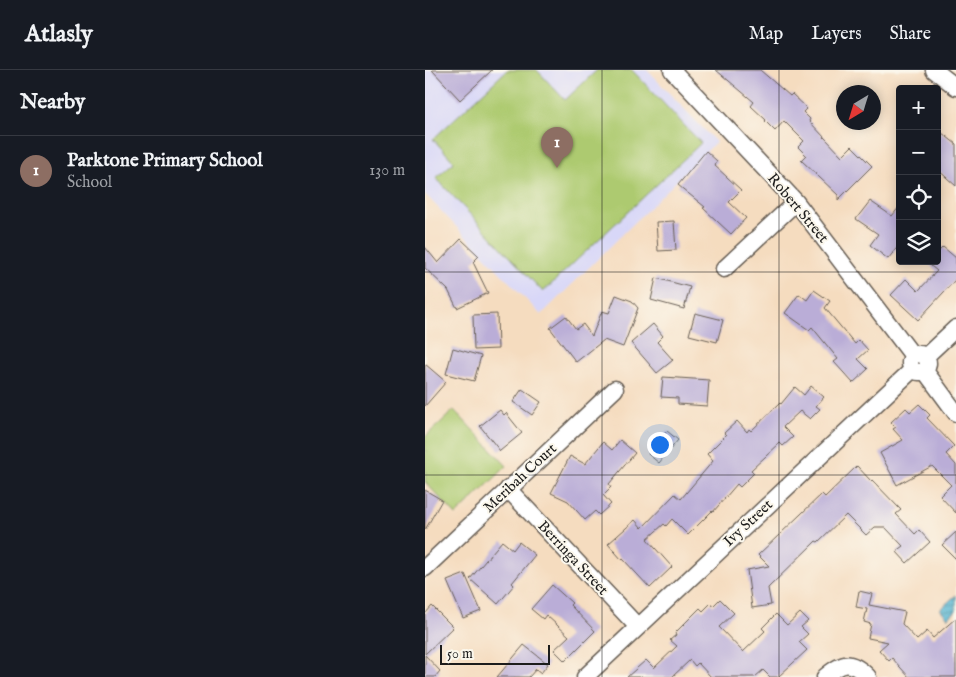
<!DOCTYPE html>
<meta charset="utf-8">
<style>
:root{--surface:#171b24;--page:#20242c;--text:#f1f3f6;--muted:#9ea1a6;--line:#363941;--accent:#d1495b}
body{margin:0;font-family:"IM FELL English",serif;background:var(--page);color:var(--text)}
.controls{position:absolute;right:15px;top:15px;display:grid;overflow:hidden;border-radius:5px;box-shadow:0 2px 12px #0003}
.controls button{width:45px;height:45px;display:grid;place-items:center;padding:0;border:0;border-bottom:1px solid var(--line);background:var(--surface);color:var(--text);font:25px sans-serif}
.compass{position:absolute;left:411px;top:15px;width:45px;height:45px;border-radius:50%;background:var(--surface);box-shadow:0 2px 12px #0003;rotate:218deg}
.scale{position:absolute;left:15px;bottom:12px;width:110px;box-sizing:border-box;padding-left:5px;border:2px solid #1c1c1c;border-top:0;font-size:14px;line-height:18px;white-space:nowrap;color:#1c1c1c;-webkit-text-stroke:4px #fbf7ec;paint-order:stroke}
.you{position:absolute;left:234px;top:374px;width:18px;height:18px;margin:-12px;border:4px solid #fff;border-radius:50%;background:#1a73e8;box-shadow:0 0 0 8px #1a73e833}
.badge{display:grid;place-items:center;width:32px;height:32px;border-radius:50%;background:var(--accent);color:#fff;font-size:16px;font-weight:700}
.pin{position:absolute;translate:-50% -41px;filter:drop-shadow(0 1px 2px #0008)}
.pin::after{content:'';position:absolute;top:26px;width:18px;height:15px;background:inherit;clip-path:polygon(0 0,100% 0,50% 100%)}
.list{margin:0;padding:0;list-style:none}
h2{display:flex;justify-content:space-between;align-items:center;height:65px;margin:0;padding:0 20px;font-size:21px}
h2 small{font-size:16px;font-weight:400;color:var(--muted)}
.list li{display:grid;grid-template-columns:32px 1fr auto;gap:15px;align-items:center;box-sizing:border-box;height:70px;padding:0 20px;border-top:1px solid var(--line)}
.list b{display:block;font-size:19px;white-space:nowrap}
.list p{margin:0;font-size:16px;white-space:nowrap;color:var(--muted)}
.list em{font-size:16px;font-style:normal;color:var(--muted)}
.icon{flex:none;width:28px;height:28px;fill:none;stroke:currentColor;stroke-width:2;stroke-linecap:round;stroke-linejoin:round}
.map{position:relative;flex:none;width:531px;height:607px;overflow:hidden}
header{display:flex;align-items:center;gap:30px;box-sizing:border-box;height:70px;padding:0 25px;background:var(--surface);border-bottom:1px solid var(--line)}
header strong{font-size:24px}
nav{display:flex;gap:28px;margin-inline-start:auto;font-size:18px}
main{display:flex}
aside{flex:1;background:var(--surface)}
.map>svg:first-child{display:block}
.built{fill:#d8d7f8}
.park{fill:#adca70;stroke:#647346}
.water{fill:url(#water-rules);stroke:#376876}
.building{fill:#baadd7}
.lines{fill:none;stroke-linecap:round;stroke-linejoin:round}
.minor-casing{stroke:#685f55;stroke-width:19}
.minor{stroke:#fff;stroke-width:16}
.grid{fill:none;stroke:#1c1c1c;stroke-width:1;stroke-opacity:0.55}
.labels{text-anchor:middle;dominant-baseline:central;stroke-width:4;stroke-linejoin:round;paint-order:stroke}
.street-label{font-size:15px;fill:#1c1c1c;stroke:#fbf7ec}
</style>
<header>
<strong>Atlasly</strong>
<nav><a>Map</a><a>Layers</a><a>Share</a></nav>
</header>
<main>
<aside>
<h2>Nearby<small></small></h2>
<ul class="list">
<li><span class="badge" style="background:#8d6e63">1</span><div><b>Parktone Primary School</b><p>School</p></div><em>130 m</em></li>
</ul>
</aside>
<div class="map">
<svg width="531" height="607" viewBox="0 0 531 607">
<defs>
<pattern id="water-rules" width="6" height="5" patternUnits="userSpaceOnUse" patternTransform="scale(1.25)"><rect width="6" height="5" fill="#52b4d1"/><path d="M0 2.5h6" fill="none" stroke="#4392a9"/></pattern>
</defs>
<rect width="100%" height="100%" fill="#fbf7ec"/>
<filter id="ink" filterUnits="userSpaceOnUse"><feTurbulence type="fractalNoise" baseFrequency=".02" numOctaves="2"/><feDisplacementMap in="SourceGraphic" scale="10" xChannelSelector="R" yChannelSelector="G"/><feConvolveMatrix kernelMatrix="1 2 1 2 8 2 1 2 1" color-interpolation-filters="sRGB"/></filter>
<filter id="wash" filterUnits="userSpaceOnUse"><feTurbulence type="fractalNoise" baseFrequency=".0096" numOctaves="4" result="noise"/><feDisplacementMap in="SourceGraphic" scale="20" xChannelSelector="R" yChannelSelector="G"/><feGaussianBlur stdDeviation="1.12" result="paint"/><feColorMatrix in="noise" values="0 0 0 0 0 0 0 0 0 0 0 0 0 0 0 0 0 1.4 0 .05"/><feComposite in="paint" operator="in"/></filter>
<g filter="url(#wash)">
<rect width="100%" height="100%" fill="#f5dcbf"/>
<path class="built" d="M 0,0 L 222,0 L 291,72 L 116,245 L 0,124 Z"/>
<path class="park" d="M 82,0 L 112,0 L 140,30 L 172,0 L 207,0 L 276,73 L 118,222 L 11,108 L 29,92 L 8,69 Z
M 29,340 L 82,396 L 31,445 L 0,412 L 0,367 Z"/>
<path class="water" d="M 531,525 L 531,541 L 523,548 L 515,539 Z"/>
<g id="blocks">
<path class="building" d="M 7,0 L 67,0 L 35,30 Z
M 291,0 L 335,0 L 365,26 L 367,24 L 382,38 L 378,42 L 385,49 L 384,51 L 417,86 L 427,76 L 447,96 L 413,130 L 413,125 L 376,90 L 381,85 L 373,77 L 379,71 L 359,51 L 350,61 L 340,51 L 341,50 L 326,36 L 329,32 Z
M 512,59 L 531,74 L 531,116 L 512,99 Z
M 281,81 L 292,91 L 289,95 L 316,120 L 304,132 L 321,148 L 306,164 L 278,138 L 280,137 L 253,115 Z
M 445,131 L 467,146 L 475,136 L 475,174 L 463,189 L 445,175 L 453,164 L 431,149 Z
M 249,151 L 251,180 L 233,181 L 231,152 Z
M 36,169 L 54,186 L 48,192 L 63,223 L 32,238 L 23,220 L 0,198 L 0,177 L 13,193 Z
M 518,177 L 531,188 L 531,209 L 493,250 L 466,225 L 481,209 L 493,221 L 512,201 L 500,191 L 512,191 L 512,183 Z
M 231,208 L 265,217 L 259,239 L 226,230 Z
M 389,220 L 405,231 L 400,238 L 430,274 L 434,270 L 443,280 L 433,289 L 443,299 L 428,313 L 409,292 L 413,289 L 387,257 L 384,260 L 360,243 L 374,224 L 382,230 Z
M 191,225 L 207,231 L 213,238 L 198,277 L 179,270 L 151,292 L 125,258 L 141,246 L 151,259 L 158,254 L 167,266 L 177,241 L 184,243 Z
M 270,243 L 298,250 L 292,272 L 264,265 Z
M 72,244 L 73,279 L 49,280 L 48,245 Z
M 228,254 L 238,266 L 232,272 L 248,290 L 232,303 L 206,273 Z
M 28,278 L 56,286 L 49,311 L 21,304 Z
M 0,294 L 21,312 L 0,336 Z
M 238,307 L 284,310 L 282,336 L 253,334 L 253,328 L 236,327 Z
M 386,316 L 399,327 L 391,336 L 395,339 L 385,349 L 375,341 L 358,357 L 368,367 L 358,376 L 355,373 L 326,400 L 329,403 L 315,417 L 312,414 L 288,442 L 287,441 L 263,465 L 247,449 L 241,456 L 239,454 L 222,469 L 247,497 L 225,518 L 198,489 L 197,490 L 183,474 L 210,450 L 217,458 L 250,424 L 256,429 L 288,391 L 282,384 L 301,365 L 299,363 L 312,351 L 322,362 L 324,359 L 326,361 L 355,333 L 356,334 L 370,317 L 379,325 Z
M 97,319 L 116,332 L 107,345 L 88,332 Z
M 494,334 L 505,345 L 502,348 L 529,376 L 521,384 L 531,395 L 531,443 L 515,426 L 526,415 L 507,396 L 472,415 L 455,383 L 478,370 L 468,359 L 471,357 L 466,352 L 481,338 L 485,342 Z
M 75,340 L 79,345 L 81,343 L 97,363 L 75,381 L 55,356 Z
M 242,361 L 253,370 L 234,393 L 223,384 Z
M 195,370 L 210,383 L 184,414 L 186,417 L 178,425 L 186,434 L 174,445 L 170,441 L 160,450 L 143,431 L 126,423 L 145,386 L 160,394 L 178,372 L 187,380 Z
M 432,396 L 446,411 L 447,410 L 476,440 L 471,444 L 490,464 L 494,460 L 505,472 L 482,493 L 471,481 L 478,476 L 460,457 L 450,457 L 441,465 L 421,445 L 393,472 L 391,471 L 343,518 L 346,535 L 327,538 L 322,500 L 344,496 L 333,485 L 397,424 L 400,427 Z
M 0,420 L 17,430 L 0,460 Z
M 531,462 L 531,489 L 517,475 Z
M 77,471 L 88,480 L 94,472 L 110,485 L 87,513 L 89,515 L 73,534 L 45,509 Z
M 40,504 L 56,541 L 38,548 L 22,511 Z
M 127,515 L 147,533 L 145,535 L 170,561 L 140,591 L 129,580 L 144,566 L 121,545 L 118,549 L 106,539 Z
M 434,521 L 447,524 L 444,535 L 480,542 L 477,554 L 492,570 L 502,561 L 508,568 L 531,548 L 531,607 L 484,607 L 467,588 L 464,591 L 454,580 L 463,572 L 443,568 L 446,554 L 439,552 L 442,539 L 431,537 Z
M 295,529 L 309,543 L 294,557 L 318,582 L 340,561 L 337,558 L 351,544 L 362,555 L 375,543 L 383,551 L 376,557 L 383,564 L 374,572 L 382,580 L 353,607 L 345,607 L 338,600 L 330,607 L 286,607 L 273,593 L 270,596 L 265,590 L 247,607 L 202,607 L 221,590 L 229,598 L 252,576 L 245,570 L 251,565 L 250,563 L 275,538 L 278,541 L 286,533 L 288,536 Z
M 7,536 L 28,557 L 0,584 L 0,544 Z
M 99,575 L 123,594 L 116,603 L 111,599 L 104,607 L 72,607 Z
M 0,585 L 15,601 L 10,607 L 0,607 Z"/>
</g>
</g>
<g filter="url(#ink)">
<use href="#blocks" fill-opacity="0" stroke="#685f55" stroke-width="1"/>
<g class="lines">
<g class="minor-casing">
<path id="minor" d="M 247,0 L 371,132 L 488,286
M 509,0 L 531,17
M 299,199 L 371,132
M485 293a9 9 0 1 1 18 0a9 9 0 1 1-18 0Z
M 500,287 L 531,258
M 500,301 L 531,343
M 83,419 L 213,557
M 0,498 L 190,319
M 160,607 L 487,300
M 400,607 C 418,591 426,590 443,607"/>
</g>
<use href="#minor" class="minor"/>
</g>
</g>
<path class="grid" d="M 177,0 L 177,607M 354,0 L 354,607M 0,202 L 531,202M 0,405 L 531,405"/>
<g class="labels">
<g class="street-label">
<text transform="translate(373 138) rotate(50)">Robert Street</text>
<text transform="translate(95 408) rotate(-43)">Meribah Court</text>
<text transform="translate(323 453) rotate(-43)">Ivy Street</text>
<text transform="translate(148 488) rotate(47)">Berringa Street</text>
</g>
</g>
</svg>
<div class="controls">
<button>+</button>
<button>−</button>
<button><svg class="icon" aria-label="locate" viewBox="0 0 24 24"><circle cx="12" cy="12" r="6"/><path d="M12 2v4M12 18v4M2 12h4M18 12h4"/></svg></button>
<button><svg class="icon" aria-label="layers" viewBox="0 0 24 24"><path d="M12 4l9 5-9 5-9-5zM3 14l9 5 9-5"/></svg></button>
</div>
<svg class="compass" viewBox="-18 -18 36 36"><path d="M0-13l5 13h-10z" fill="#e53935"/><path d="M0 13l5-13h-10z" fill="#9ea1a6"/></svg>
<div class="scale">50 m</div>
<div class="you"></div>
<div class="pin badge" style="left:132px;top:98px;background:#8d6e63">1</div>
</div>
</main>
